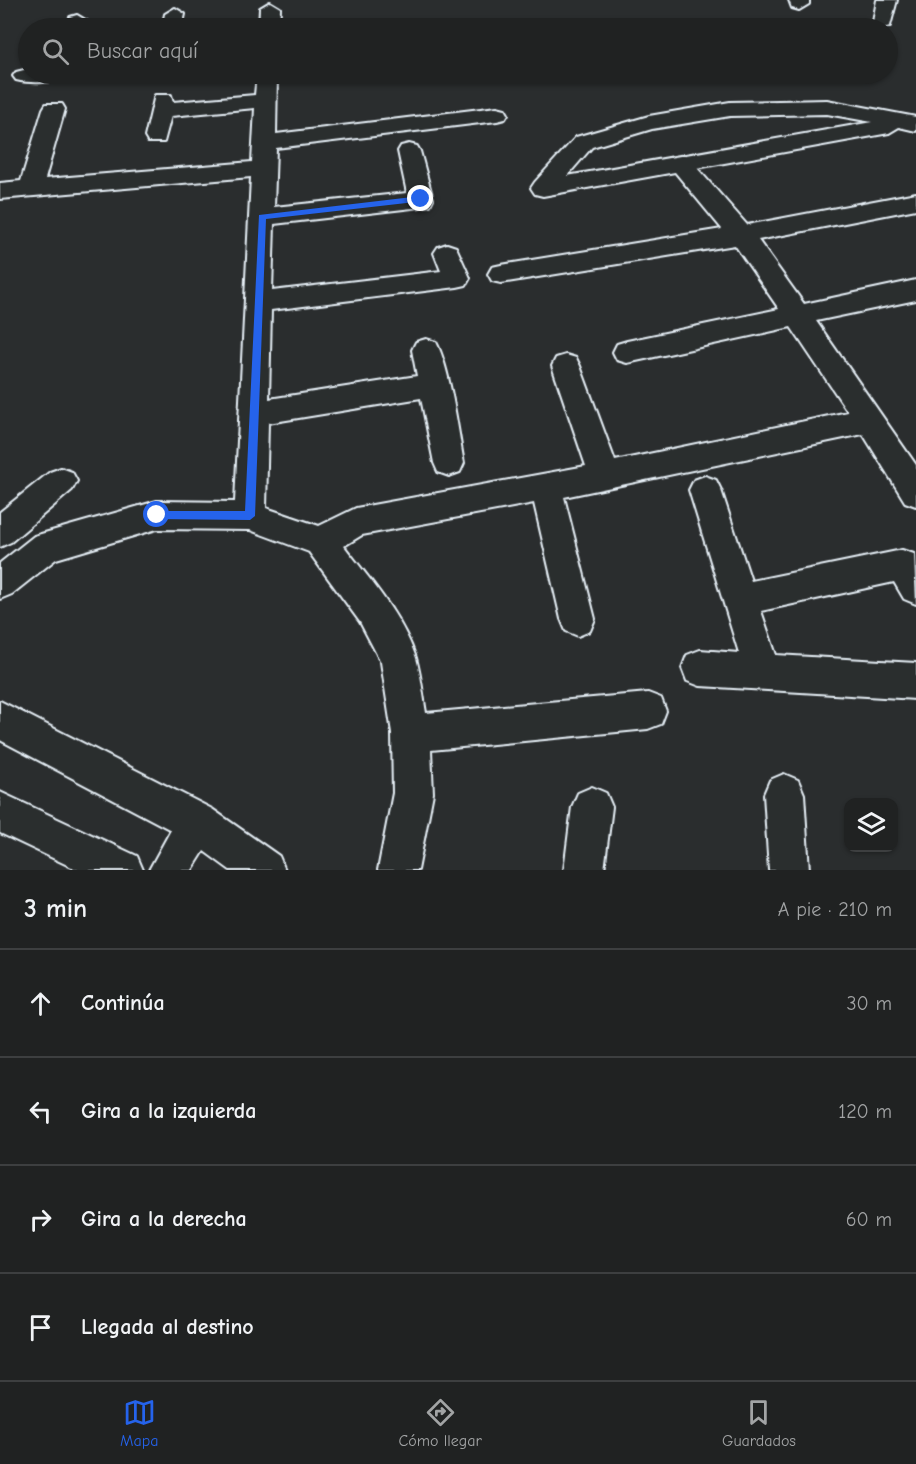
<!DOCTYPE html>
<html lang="es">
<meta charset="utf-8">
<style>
:root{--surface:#202222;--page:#282a2a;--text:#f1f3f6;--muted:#a2a4a5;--line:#3d3f40;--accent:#2563eb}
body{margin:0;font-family:"Comic Neue",sans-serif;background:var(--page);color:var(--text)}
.controls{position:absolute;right:18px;bottom:18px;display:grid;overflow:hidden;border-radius:12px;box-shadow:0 2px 4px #0004}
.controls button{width:54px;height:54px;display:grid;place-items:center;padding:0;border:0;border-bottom:2px solid var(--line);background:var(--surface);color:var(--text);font:30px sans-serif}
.stop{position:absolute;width:18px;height:18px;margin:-14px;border:4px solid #2563eb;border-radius:50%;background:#fff}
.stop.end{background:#2563eb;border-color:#fff;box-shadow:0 2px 6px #0008}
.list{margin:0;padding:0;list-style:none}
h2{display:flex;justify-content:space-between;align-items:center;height:78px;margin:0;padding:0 24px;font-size:26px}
h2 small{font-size:20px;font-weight:400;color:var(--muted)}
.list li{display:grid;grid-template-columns:39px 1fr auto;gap:18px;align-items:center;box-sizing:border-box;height:108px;padding:0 24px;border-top:2px solid var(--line)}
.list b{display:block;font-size:22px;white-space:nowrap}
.list em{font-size:20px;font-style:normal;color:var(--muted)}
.icon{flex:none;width:33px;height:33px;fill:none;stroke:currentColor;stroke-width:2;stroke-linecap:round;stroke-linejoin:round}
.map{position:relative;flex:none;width:916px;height:870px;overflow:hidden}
.search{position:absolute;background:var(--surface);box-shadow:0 2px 4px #0004;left:18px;right:18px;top:18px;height:66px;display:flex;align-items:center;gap:15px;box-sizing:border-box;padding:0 21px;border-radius:33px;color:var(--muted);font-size:22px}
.sheet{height:510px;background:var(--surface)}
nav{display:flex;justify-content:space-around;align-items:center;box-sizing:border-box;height:84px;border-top:2px solid var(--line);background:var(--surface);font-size:16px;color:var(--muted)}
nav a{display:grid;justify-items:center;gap:3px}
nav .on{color:var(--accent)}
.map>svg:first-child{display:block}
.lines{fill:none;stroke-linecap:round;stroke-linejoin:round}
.minor-casing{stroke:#e8f1f8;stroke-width:4}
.minor{fill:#2a2d2e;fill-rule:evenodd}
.route{fill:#2563eb}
</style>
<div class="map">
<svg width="916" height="870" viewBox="0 0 916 870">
<rect width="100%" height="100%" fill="#2a2d2e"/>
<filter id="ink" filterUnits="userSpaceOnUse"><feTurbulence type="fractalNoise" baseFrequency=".0167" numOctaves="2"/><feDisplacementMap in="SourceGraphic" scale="12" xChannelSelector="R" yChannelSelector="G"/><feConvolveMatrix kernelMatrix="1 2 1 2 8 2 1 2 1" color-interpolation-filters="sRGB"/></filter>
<g filter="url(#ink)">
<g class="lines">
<g class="minor-casing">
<path id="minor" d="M 789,0 L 809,0 L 809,4 L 799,10 L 792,8 Z
M 877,0 L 897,0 L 890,26 L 883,28 L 873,22 Z
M 270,2 L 280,8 L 279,28 L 259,28 L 260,8 Z
M 175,8 L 185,14 L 182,28 L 162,28 L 165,14 Z
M 77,15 L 87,21 L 85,28 L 65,28 L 70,17 Z
M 28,69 L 28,74 L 74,74 L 71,78 C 55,82 32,84 16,80 L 13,76 L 16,72 Z
M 257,74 L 277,74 L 276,134 L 497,107 L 505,109 L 508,114 L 505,119 L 497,121 L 276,148 L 274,207 L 407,193 L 398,151 L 401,146 L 409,144 L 417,146 L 420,151 L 433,199 L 430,205 L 421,207 L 274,224 L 272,291 L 441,271 L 434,253 L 438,247 L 447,244 L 456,247 L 470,278 L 466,285 L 457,287 L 271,310 L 269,399 L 417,376 L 412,350 L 416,342 L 426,339 L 436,342 C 450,368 458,431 464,463 L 460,472 L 449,476 L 438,472 L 434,463 L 421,398 L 268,423 L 266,508 L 319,526 L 356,508 L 586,466 L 552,366 L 556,358 L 566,355 L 576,358 L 580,366 L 615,461 L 848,412 L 791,327 L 627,363 L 617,360 L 613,352 L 617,344 L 627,341 L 779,309 L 735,245 L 501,283 L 492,281 L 488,274 L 492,267 L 501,265 L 722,229 L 675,172 L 543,196 L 535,194 L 531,188 L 535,182 L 576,137 L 649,116 L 730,102 L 827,100 L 916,117 L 916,131 L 899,127 L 889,133 L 697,168 L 747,225 L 916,193 L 916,209 L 758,240 L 804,304 L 916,280 L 916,300 L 816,321 L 916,465 L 916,506 L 905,502 L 863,434 L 564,497 L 595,619 L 590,631 L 578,636 L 566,631 L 561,619 L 534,503 L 362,535 L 344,546 C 370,580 402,616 416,658 C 421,676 423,695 426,713 L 648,693 L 661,698 L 666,711 L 661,724 L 648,729 L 431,750 L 433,793 L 418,870 L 378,870 L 393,793 L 392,733 L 381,662 L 360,622 L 309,552 L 250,530 L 157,529 L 56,559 L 12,594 L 0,599 L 0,563 L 34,536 L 157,501 L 235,502 L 251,177 L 0,199 L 0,183 L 21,181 L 43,109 L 46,104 L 62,104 L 65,109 L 45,179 L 252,162 L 255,108 L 171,116 L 164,142 L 148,142 L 145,137 L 155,95 L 171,95 L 173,102 L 255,95 ZM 827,114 L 872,122 L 567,176 L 592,147 L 652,129 L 730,116 Z
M 61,468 L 72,472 L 77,481 L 72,490 L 11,542 L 0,547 L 0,512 L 50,472 Z
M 705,476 L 716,480 L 721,490 L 751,581 L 902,550 L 914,554 L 916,604 L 904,599 L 894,582 L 761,611 L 776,655 L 916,663 L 916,699 L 700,686 L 687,681 L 682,668 L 687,655 L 700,650 L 739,653 L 689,490 L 694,480 Z
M 0,701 L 212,809 L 279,856 L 285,870 L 230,870 L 204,851 L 192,870 L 149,870 L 171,830 L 0,740 Z
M 784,774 L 798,780 L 804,794 L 809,870 L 769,870 L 764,794 L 770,780 Z
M 592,787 L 606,793 L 612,807 L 604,870 L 564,870 L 572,807 L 578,793 Z
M 0,792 L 137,856 L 143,870 L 78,870 L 0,833 Z"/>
</g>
<use href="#minor" class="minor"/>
</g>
</g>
<path class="route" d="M 421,196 L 424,201 L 266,219 L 255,516 L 250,520 L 153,519 L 151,515 L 157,511 L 245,511 L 259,215 Z"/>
</svg>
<div class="controls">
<button><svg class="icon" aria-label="layers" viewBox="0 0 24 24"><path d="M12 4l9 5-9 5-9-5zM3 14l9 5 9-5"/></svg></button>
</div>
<div class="stop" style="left:157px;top:515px"></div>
<div class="stop end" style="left:421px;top:199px"></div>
<div class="search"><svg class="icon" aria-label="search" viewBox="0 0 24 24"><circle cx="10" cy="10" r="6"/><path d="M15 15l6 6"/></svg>Buscar aquí</div>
</div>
<section class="sheet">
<h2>3 min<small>A pie · 210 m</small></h2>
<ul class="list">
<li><svg class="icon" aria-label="ahead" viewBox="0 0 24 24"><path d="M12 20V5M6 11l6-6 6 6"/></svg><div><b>Continúa</b></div><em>30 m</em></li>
<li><svg class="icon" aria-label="left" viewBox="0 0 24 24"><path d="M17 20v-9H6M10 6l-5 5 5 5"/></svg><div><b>Gira a la izquierda</b></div><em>120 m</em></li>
<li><svg class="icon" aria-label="right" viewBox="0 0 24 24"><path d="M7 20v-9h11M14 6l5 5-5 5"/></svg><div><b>Gira a la derecha</b></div><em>60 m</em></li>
<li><svg class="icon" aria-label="arrive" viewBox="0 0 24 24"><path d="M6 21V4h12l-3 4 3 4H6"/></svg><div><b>Llegada al destino</b></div></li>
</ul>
</section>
<nav>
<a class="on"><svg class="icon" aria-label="map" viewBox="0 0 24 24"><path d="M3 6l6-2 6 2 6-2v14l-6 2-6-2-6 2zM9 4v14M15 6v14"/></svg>Mapa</a>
<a><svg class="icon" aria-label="directions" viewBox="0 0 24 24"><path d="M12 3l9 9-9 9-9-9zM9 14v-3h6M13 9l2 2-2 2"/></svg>Cómo llegar</a>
<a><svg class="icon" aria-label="saved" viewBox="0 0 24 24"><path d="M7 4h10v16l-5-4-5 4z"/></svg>Guardados</a>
</nav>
